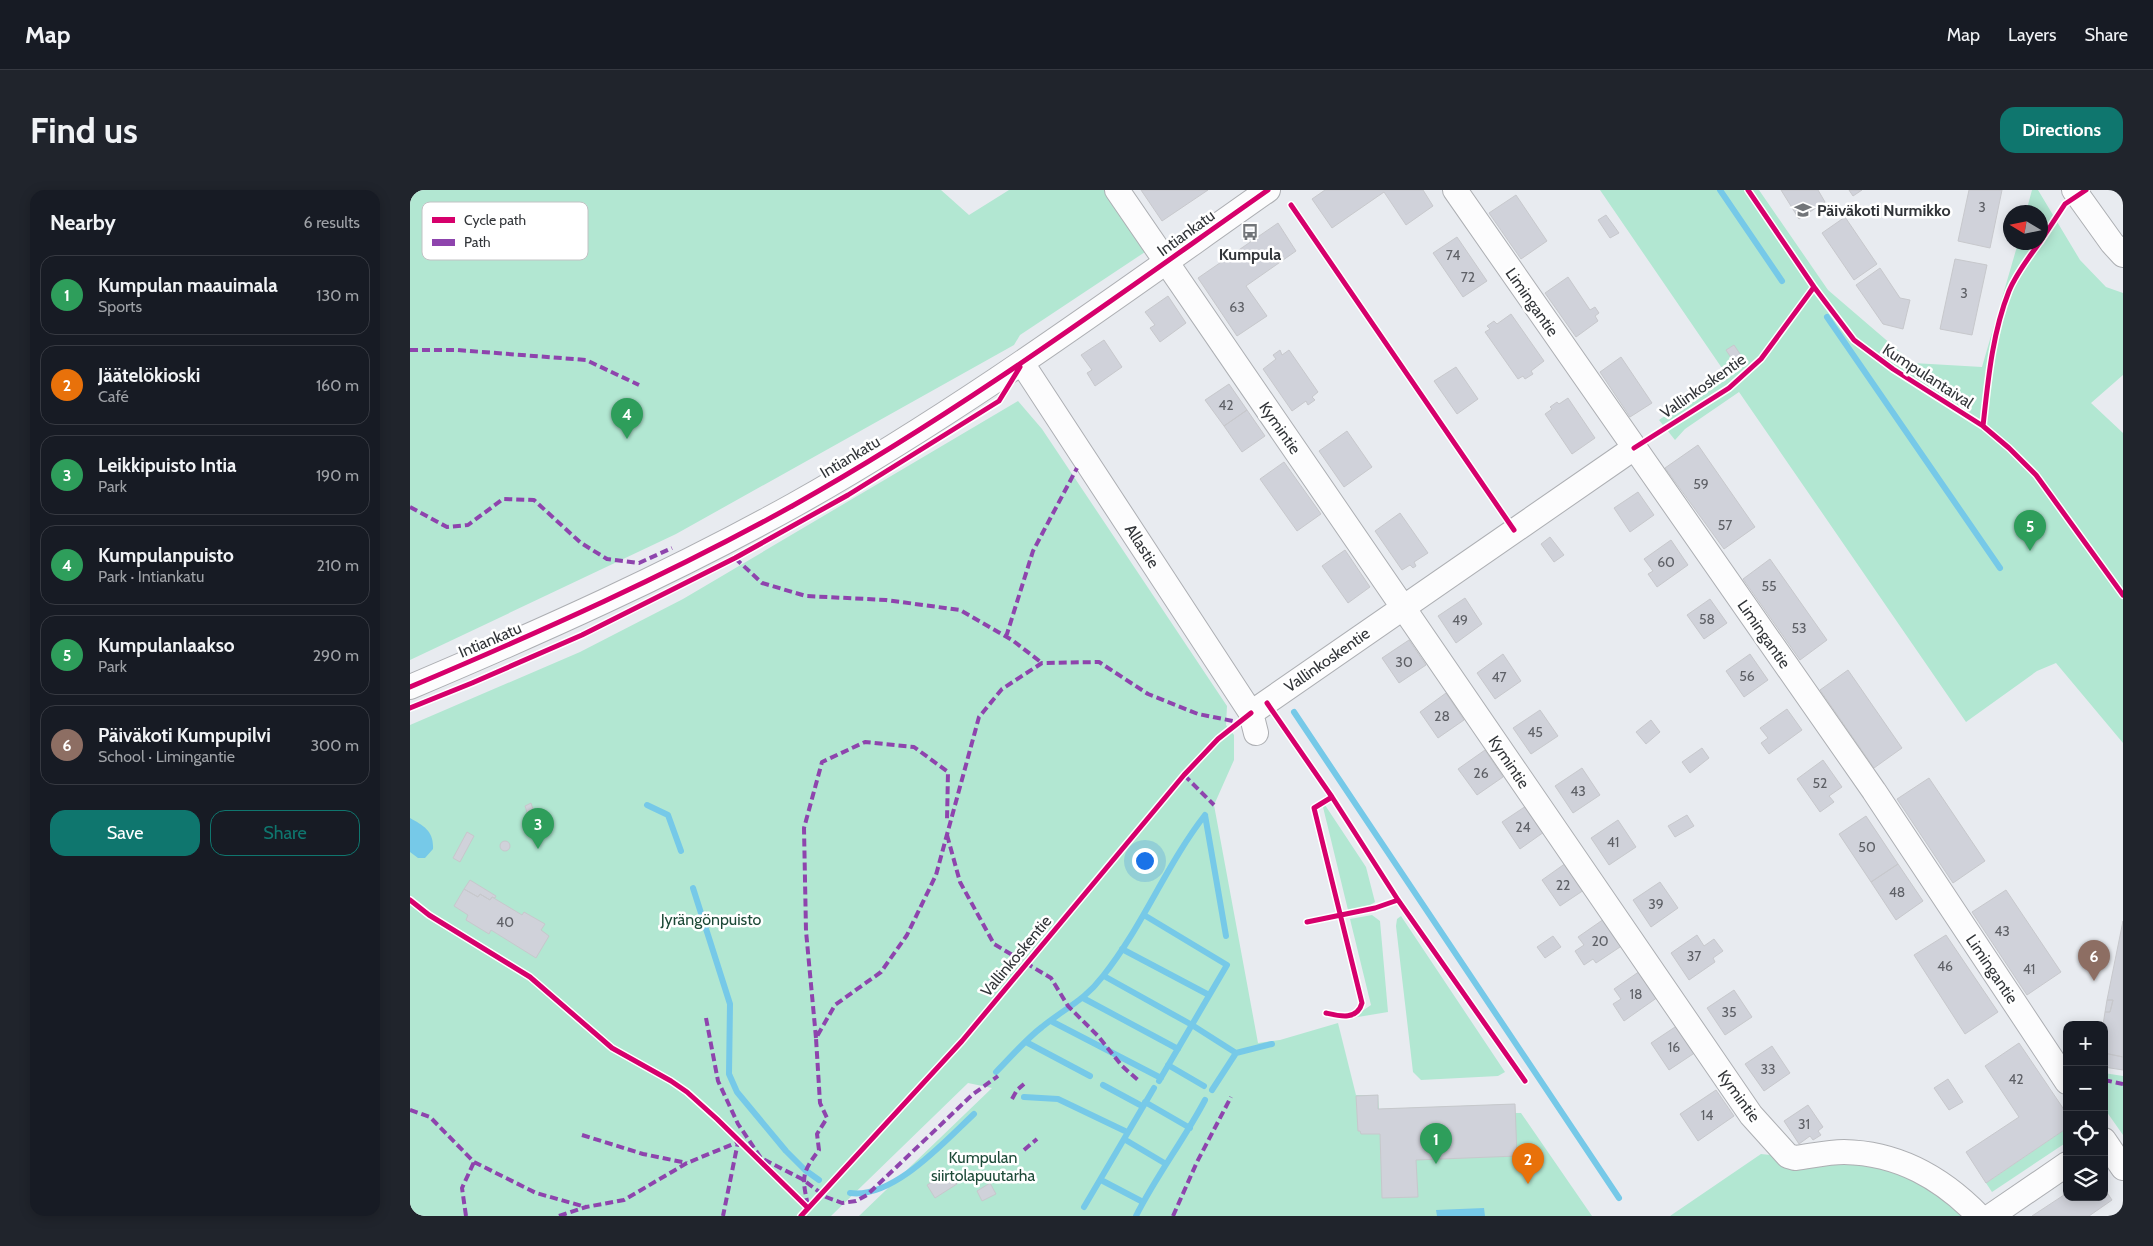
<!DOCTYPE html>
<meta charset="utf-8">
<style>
:root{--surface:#171b24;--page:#20242c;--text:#f1f3f6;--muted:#9ea1a6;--line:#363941;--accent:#0f766e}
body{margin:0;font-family:Cabin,sans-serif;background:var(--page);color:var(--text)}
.controls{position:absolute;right:15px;bottom:15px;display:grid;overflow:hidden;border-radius:10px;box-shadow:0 2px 12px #0003}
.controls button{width:45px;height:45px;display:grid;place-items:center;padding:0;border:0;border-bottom:1px solid var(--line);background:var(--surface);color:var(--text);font:25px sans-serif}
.compass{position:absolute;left:1593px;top:15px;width:45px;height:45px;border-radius:50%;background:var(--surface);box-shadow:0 2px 12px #0003;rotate:280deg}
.you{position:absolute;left:734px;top:670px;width:18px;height:18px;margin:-12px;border:4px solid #fff;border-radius:50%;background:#1a73e8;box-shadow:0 0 0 8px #1a73e833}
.badge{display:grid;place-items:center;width:32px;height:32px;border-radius:50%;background:var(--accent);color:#fff;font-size:16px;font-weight:700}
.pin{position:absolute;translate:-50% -41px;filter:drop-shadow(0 1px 2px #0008)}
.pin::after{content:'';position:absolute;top:26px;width:18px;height:15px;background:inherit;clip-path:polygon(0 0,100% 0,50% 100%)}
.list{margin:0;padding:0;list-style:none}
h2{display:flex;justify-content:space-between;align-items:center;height:65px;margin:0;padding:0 20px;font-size:21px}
h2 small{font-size:16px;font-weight:400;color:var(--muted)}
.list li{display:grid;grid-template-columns:32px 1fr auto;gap:15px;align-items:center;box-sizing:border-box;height:80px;margin:0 10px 10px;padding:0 10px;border:1px solid var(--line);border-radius:15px}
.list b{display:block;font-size:19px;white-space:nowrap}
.list p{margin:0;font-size:16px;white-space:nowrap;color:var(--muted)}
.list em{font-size:16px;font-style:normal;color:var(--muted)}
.actions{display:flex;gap:10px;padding:15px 20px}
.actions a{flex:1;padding:11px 0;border:1px solid var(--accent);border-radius:15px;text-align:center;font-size:18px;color:var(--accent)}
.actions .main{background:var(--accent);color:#fff}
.icon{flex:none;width:28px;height:28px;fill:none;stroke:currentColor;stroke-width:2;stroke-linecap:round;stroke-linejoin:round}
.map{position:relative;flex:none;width:1713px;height:1026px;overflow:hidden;border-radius:15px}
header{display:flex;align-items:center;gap:30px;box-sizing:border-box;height:70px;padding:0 25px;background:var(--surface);border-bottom:1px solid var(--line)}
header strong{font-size:24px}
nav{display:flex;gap:28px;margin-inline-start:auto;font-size:18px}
.intro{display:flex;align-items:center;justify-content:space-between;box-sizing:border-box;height:120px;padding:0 30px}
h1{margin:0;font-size:35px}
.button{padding:12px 22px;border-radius:15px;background:var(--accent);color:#fff;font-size:18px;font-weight:700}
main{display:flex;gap:30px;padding:0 30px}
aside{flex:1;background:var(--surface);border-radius:15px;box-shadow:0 2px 12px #0003}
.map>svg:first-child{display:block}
.green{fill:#b2e7d2}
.water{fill:#76c9e8}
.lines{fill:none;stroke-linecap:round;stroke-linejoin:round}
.stream{stroke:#76c9e8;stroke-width:6}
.building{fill:#d0d2da;stroke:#c7c8cc}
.minor-casing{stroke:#adafb3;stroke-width:26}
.minor{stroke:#fcfcfd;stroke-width:24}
.quiet{stroke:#8e44ad;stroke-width:4;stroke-dasharray:8 4;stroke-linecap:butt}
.cycleway-casing{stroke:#fff;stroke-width:8}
.cycleway{stroke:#d6006c;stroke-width:5}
.labels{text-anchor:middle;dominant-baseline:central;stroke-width:5;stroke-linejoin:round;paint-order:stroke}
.number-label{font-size:14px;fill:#5e6066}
.poi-label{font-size:16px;font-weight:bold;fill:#323539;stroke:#fff;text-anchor:start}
.street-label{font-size:16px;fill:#323539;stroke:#fff}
.park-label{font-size:16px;fill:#1d4a38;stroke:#fff}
.key{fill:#fff;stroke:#c2c2c4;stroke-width:1}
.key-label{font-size:14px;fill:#323539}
</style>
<header>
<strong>Map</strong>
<nav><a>Map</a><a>Layers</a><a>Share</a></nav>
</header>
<div class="intro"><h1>Find us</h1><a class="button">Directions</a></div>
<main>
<aside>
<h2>Nearby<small>6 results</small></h2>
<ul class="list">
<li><span class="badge" style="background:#2e9e5b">1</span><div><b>Kumpulan maauimala</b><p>Sports</p></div><em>130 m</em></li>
<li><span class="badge" style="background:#e8710a">2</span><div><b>Jäätelökioski</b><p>Café</p></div><em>160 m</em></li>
<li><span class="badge" style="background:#2e9e5b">3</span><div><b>Leikkipuisto Intia</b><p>Park</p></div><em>190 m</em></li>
<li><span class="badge" style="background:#2e9e5b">4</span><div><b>Kumpulanpuisto</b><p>Park · Intiankatu</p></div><em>210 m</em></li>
<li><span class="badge" style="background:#2e9e5b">5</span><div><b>Kumpulanlaakso</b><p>Park</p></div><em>290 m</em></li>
<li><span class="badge" style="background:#8d6e63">6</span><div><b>Päiväkoti Kumpupilvi</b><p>School · Limingantie</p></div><em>300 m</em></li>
</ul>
<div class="actions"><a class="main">Save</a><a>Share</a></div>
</aside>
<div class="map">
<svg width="1713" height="1026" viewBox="0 0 1713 1026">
<rect width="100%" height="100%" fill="#e8ebf0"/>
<path class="green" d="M 0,0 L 531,0 L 559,25 L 599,0 L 695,0 L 735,62 L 610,145 L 604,155 L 266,344 L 0,470 Z
M 1190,0 L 1349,0 L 1418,100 L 1503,173 L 1572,177 L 1608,53 L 1630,52 L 1630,22 L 1616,22 L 1622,0 L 1628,0 L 1670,70 L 1696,97 L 1713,103 L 1713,185 L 1681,213 L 1713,243 L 1713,553 L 1646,473 L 1627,481 L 1556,532 L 1329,202 L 1275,239 L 1265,250 L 1249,230 L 1316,184 Z
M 608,211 L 632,239 L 817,516 L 816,535 L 824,545 L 824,570 L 804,615 L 848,853 L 870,850 L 928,833 L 946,905 L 968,905 L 969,919 L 1105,914 L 1105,923 L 1111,923 L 1182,1026 L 449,1026 L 582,898 L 558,893 L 421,1026 L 0,1026 L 0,535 L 170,462 L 273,409 Z
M 915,615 L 956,677 L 965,712 L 957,717 L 938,720 L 913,617 Z
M 962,725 L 970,731 L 978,822 L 942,828 L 961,815 L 940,729 Z
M 991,726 L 1095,882 L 1088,886 L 1011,890 L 1003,882 L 986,736 L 987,729 Z
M 1694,883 L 1713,886 L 1713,945 L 1694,918 Z
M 1657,938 L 1657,952 L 1582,1002 L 1576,993 Z
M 1351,964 L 1476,977 L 1526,998 L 1555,1026 L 1260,1026 Z"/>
<path class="water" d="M 0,628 C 14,636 24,641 23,659 L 15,668 L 8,668 L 0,662 Z
M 1074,1018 L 1075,1026 L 1027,1026 L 1026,1020 Z"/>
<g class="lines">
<path class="stream" d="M 1310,0 L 1372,91
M 1417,127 L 1590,378
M 884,522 L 1209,1008
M 237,615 L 258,625 L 271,661
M 795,625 L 816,746
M 283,698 L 320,814 L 319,884 L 327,902 L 376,961 L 395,980 L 409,990
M 734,725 L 817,775 L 749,891
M 712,759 L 799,805
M 694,786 L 782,835 L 826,863 L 862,854
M 673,808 L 768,859
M 641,831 L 751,888
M 616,852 L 680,886
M 758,875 L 794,896
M 586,882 C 601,867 615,850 632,837 C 655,818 674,811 693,786 C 733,736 756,675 795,625
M 693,895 L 732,916
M 802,900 L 826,863
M 614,907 L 648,909 L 717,942
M 735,912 L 780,938
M 714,949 L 756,974
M 691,990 L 733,1012
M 440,1003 C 483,1009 534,952 564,924
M 674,1017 L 744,898
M 726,1026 C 746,986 774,950 795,910"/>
</g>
<path class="building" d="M 731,0 L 798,0 L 752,31 Z
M 915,0 L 1013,0 L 1023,16 L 996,35 L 974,2 L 922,38 L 902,9 Z
M 1371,0 L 1408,0 L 1415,12 L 1389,29 Z
M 1439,0 L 1452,0 L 1443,6 Z
M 1559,0 L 1592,0 L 1580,58 L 1548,51 Z
M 1106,5 L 1137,51 L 1111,69 L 1079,23 Z
M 1196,25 L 1209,43 L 1200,48 L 1188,30 Z
M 1435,27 L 1467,74 L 1444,90 L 1412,43 Z
M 868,33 L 886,61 L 836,96 L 857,126 L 827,146 L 788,88 Z
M 1047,47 L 1077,91 L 1053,107 L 1023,63 Z
M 1545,69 L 1577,75 L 1562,145 L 1530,139 Z
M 1470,78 L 1490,108 L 1500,110 L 1493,139 L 1473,134 L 1446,95 Z
M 1158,87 L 1180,120 L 1185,117 L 1189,123 L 1185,126 L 1188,131 L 1166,147 L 1135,103 Z
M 758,106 L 776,133 L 750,152 L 740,138 L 745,135 L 735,122 Z
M 1101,124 L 1134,171 L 1121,181 L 1123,184 L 1115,189 L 1113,186 L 1108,189 L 1075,142 L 1080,139 L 1077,136 L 1084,131 L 1087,134 Z
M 694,150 L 712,177 L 685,196 L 677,183 L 682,180 L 671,165 Z
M 1324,155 L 1332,167 L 1324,172 L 1316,160 Z
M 870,160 L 872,165 L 879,160 L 908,202 L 902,207 L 905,210 L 898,215 L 896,211 L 882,221 L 853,179 L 866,169 L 863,165 Z
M 1211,167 L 1242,213 L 1220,227 L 1190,182 Z
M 1046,177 L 1068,209 L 1047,224 L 1024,191 Z
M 819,194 L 837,220 L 814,236 L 795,210 Z
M 1158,208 L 1185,248 L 1162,264 L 1135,224 L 1142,219 L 1140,217 L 1147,212 L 1149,214 Z
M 837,220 L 855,246 L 832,262 L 814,236 Z
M 937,241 L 962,277 L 934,297 L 909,261 Z
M 1288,255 L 1345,337 L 1314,359 L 1255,278 Z
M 874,272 L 911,324 L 887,341 L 850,289 Z
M 1228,302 L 1244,325 L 1220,342 L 1204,318 Z
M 990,323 L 1018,363 L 1004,372 L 1006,376 L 1003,378 L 1000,375 L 992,380 L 965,341 Z
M 1140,347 L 1154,365 L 1144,372 L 1131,354 Z
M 1261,350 L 1278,375 L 1247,397 L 1238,384 L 1243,381 L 1234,369 Z
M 935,360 L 960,397 L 938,413 L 912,376 Z
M 1360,369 L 1417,450 L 1390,470 L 1333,389 Z
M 1055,408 L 1072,434 L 1046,453 L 1028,426 Z
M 1300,409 L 1317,433 L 1294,449 L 1277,425 Z
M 999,450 L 1016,475 L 989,493 L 972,468 Z
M 1093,464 L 1111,491 L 1085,509 L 1067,483 Z
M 1340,464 L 1358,490 L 1334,507 L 1316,481 Z
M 1438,480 L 1492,558 L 1464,578 L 1410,500 Z
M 1036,503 L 1054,530 L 1028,548 L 1010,522 Z
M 1377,519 L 1392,540 L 1359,564 L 1351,553 L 1358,548 L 1350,538 Z
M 1130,520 L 1148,546 L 1121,564 L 1103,538 Z
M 1241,530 L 1250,542 L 1236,554 L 1226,542 Z
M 1292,558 L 1299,568 L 1280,583 L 1272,572 Z
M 1075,560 L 1093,587 L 1067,605 L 1048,579 Z
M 1413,570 L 1432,597 L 1419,606 L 1424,612 L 1410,622 L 1387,589 Z
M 1172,578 L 1190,605 L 1163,623 L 1145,596 Z
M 1519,588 L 1575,671 L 1543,693 L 1487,609 Z
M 121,613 L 124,622 L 118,625 L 115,616 Z
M 1116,616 L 1134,642 L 1110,659 L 1092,632 Z
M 1277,625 L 1284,636 L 1265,647 L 1258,636 Z
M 1456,626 L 1488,674 L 1461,692 L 1429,644 Z
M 1208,630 L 1226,657 L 1199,675 L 1181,648 Z
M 57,642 L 64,646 L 50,672 L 43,668 Z
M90 656a5 5 0 1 1 10 0a5 5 0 1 1-10 0Z
M 1156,673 L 1174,700 L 1150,716 L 1132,690 Z
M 1488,674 L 1513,711 L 1486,730 L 1461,692 Z
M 60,690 L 86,706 L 85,708 L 82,707 L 80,710 L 70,704 L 68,707 L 54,699 Z
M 1250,692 L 1268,718 L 1241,737 L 1223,710 Z
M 54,699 L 68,707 L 70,704 L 80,710 L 82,707 L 112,725 L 114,722 L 135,734 L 131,740 L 139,746 L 126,768 L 81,740 L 79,744 L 56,730 L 58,725 L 44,716 Z
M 1596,700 L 1651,782 L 1617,805 L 1562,722 Z
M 1194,729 L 1213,755 L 1186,773 L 1183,769 L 1174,775 L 1165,761 L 1174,755 L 1168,747 Z
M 1713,731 L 1713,867 L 1694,863 L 1694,835 L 1693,835 L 1695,822 L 1700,822 L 1703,810 L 1697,810 Z
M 1287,745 L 1294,756 L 1304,749 L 1313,761 L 1303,768 L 1305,772 L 1279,790 L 1261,763 Z
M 1536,745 L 1588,822 L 1555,844 L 1504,765 Z
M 1143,746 L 1151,757 L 1135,768 L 1127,757 Z
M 1230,781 L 1248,807 L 1214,831 L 1203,814 L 1211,809 L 1204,799 Z
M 1324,800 L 1342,827 L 1315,845 L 1297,818 Z
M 1697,810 L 1703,810 L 1700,822 L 1695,822 Z
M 1268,835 L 1286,862 L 1259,880 L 1241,853 Z
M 1609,853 L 1657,924 L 1657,938 L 1576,993 L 1556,962 L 1609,927 L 1575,876 Z
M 1362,856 L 1380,883 L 1354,901 L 1335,874 Z
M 1694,863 L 1713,867 L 1713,880 L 1694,877 Z
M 1538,889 L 1553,912 L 1539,920 L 1524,898 Z
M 1306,900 L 1324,926 L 1288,951 L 1270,924 Z
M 968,905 L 968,919 L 1105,914 L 1107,966 L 1006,970 L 1008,1007 L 972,1008 L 970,944 L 951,944 L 950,941 L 948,941 L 946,906 Z
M 1398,915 L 1413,937 L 1408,941 L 1411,945 L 1403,950 L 1400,946 L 1389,954 L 1374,931 Z
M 539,982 L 547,994 L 525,1008 L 517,995 Z
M 580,993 L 586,1004 L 572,1011 L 567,1001 Z
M 1694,998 L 1702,1010 L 1679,1026 L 1622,1026 L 1657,1003 L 1657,1007 L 1694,1007 Z"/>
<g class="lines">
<g class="minor-casing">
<path id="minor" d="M 707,0 L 1341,925 L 1378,966 L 1385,968 C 1401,966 1418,962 1434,962 C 1489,963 1532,988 1569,1026
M 1045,0 L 1464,601 L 1657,892
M 1664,0 L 1702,53 L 1713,65
M 612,173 L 841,523 L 846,543
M 0,497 C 130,442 260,384 384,315 C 550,222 703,109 858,0
M 841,523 L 1224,258
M 1694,950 L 1713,978
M 1581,1026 L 1657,974"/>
</g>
<use href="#minor" class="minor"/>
<path class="quiet" d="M 0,160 L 47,160 L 176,170 L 229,195
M 0,317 L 37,337 L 58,335 L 93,309 L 124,310 L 171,353 L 197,369 L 229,373 L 262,358
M 325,368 L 352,393 L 396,406 L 476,410 L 550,420 L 602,450 L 632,473
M 596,447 L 623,361 L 667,278
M 774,585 L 804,615
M 537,645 L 550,692 L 584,754 L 641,788 L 658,816 L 688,846 L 712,876 L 729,891
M 296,828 L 308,891 L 328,934 L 351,968 L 392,989 L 416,1007 L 432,1013 L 446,1011 L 457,1005 L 562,905 L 588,886
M 406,848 L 396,741 L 394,638 L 412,572 L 455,552 L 504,557 L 538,582 L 537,630
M 1694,890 L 1713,894
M 602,909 L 607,900 L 614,894
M 0,920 L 20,927 L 64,972 L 126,1003 L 176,1017
M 172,945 L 233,964 L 277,973
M 614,960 L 627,949
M 398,1016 C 392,987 391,984 409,960 L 407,944 L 417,928 L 410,913 L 406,848 L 425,815 L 471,782 L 497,745 L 526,685 L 569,527 L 592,499 L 632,473 L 689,472 L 738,504 L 788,524 L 828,532
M 56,1026 L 52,998 L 64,972
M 149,1026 L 176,1017 L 214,1010 L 277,973 L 328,952 L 313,1026
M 763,1026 L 787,972 L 821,907"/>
<g class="cycleway-casing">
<path id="cycleway" d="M 1338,0 L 1404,97 L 1444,150 L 1483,179 L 1573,236 L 1599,258 L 1626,285 L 1713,405
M 881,15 L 1104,340
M 1630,52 L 1655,14 L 1676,0
M 1573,236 C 1578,191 1582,144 1599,101 C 1606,84 1619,67 1630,52
M 1224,258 L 1319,198 L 1351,169 L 1404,97
M 0,497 C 130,442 260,384 384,315 C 550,222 703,109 858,0
M 857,513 L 922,607 L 988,710 L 1115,891
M 0,518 L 62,493 L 172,445 L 325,368 L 438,305 L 589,211 L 610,177
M 0,710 L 19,725 L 120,787 L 202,858 L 261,891 L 277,902 L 307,929 L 398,1018
M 897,732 L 965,718 L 988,710
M 916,823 C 929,826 947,831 952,813 L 904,618 L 922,607
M 391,1026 L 552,851 L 774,585 L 808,549 L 841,523"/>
</g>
<use href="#cycleway" class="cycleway"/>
</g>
<defs>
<g id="school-bare" transform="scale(1.35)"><path d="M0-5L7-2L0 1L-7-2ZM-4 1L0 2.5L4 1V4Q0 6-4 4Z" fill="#727579" stroke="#fff" stroke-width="2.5" paint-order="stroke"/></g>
<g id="bus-bare" transform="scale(1.35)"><path d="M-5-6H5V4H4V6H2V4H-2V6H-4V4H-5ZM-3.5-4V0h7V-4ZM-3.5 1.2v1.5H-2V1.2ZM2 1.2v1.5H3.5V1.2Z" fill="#727579" stroke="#fff" stroke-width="2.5" paint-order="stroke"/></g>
</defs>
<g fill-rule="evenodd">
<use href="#school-bare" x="1393" y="20"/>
<use href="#bus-bare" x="840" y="42"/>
</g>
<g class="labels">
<g class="number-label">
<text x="1572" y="17">3</text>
<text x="1043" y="65">74</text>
<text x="1058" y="87">72</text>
<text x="1554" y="103">3</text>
<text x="827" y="117">63</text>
<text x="816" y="215">42</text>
<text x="1291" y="294">59</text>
<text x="1315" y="335">57</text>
<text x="1256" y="372">60</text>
<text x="1359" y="396">55</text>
<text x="1297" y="429">58</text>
<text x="1050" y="430">49</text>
<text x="1389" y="438">53</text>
<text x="994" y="472">30</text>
<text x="1337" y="486">56</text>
<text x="1089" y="487">47</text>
<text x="1032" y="526">28</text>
<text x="1125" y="542">45</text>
<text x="1071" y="583">26</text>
<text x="1410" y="593">52</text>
<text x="1168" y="601">43</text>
<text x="1113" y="637">24</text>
<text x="1203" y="652">41</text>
<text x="1457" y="657">50</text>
<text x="1153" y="695">22</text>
<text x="1487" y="702">48</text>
<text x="1246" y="714">39</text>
<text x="95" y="732">40</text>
<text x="1592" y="741">43</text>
<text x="1190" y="751">20</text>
<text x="1284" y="766">37</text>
<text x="1535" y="776">46</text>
<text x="1619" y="779">41</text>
<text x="1226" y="804">18</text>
<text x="1319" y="822">35</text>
<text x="1264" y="857">16</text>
<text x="1358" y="879">33</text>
<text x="1606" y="889">42</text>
<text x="1297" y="925">14</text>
<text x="1394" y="934">31</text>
</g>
<g class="poi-label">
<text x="1407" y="20">Päiväkoti Nurmikko</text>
<text x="840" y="64" text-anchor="middle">Kumpula</text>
</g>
<g class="street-label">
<text transform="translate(776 43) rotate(-36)">Intiankatu</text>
<text transform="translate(1122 112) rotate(55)">Limingantie</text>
<text transform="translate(1518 186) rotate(33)">Kumpulantaival</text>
<text transform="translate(1293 196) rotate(-35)">Vallinkoskentie</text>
<text transform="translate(870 238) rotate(55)">Kymintie</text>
<text transform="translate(440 267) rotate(-31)">Intiankatu</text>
<text transform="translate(732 356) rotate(57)">Allastie</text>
<text transform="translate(1354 444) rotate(55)">Limingantie</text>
<text transform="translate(80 450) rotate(-23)">Intiankatu</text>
<text transform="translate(917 470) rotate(-35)">Vallinkoskentie</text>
<text transform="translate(1099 572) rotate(56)">Kymintie</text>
<text transform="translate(606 766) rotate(-50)">Vallinkoskentie</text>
<text transform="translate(1582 779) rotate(56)">Limingantie</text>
<text transform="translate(1329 906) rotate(54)">Kymintie</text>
</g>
<g class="park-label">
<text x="301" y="729">Jyrängönpuisto</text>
<text x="573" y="967">Kumpulan<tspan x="573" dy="18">siirtolapuutarha</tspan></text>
</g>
</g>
<rect x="12" y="12" width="166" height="58" rx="8" class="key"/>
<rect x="22" y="27" width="23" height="6" fill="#d6006c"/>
<rect x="22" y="49" width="23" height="7" fill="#8e44ad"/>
<g class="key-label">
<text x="54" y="35">Cycle path</text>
<text x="54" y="57">Path</text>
</g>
</svg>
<div class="controls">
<button>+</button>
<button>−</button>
<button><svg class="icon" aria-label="locate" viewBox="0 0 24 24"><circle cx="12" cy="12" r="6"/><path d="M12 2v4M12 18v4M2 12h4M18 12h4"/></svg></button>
<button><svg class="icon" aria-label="layers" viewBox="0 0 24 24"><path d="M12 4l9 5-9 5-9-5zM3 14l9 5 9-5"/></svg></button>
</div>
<svg class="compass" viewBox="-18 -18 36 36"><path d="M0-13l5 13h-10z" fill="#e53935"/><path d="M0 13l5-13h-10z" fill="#9ea1a6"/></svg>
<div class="you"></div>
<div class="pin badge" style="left:1026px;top:974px;background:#2e9e5b">1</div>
<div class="pin badge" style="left:1118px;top:994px;background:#e8710a">2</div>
<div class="pin badge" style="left:128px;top:659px;background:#2e9e5b">3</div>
<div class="pin badge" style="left:217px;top:249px;background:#2e9e5b">4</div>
<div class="pin badge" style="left:1620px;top:361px;background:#2e9e5b">5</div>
<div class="pin badge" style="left:1684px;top:791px;background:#8d6e63">6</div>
</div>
</main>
